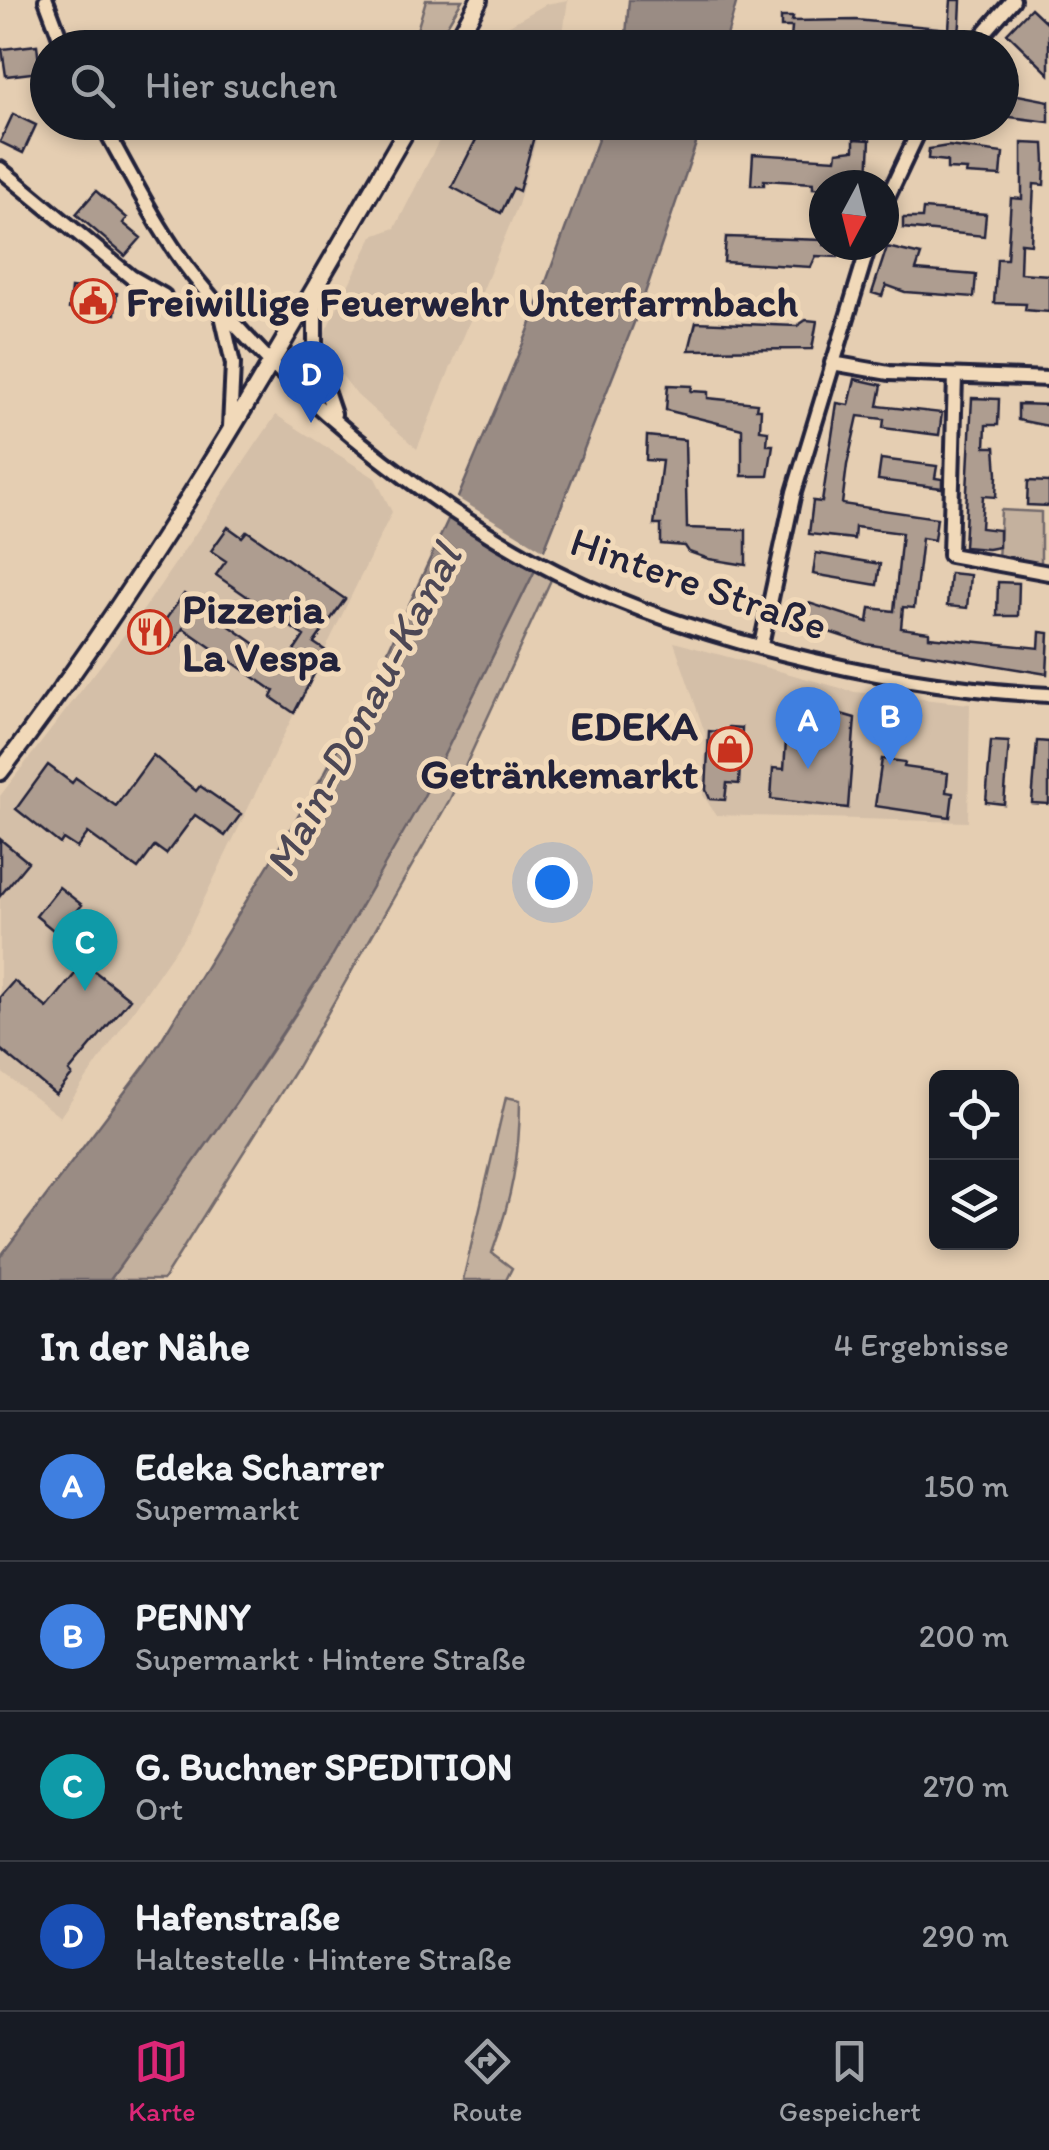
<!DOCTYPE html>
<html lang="de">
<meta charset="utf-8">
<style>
:root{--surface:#171b24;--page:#242831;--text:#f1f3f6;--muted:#9ea1a6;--line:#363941;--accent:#db2777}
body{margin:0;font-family:Itim,sans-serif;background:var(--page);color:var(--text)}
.controls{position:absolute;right:30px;bottom:30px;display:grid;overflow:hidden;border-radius:15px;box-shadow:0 5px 15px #0003}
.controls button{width:90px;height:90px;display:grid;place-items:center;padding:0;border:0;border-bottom:2px solid var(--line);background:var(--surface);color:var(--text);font:50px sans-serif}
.compass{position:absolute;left:809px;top:170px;width:90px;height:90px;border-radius:50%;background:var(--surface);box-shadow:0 5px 15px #0003;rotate:187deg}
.you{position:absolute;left:552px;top:882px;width:35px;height:35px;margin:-25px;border:8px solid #fff;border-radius:50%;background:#1a73e8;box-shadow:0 0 0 15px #1a73e833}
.badge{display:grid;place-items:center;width:65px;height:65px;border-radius:50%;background:var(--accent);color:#fff;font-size:32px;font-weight:700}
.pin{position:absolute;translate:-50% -82px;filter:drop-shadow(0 2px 5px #0008)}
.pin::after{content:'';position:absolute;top:52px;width:35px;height:30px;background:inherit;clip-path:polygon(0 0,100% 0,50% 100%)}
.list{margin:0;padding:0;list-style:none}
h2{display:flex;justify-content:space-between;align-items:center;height:130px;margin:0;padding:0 40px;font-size:42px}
h2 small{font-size:32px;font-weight:400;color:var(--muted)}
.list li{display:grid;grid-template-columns:65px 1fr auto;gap:30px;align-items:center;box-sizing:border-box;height:150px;padding:0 40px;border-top:2px solid var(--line)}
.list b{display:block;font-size:38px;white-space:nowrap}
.list p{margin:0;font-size:32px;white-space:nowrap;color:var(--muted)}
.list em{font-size:32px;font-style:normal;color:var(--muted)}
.icon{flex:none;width:55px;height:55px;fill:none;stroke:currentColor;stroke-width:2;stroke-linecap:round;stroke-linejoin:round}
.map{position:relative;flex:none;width:1049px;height:1280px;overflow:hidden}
.search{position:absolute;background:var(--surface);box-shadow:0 5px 15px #0003;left:30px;right:30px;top:30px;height:110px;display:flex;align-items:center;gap:25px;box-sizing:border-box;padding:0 35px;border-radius:55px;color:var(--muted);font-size:38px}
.sheet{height:730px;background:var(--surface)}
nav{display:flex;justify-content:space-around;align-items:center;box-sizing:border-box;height:140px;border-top:2px solid var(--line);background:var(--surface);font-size:28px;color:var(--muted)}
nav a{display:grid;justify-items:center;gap:5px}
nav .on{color:var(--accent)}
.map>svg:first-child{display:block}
.built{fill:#d4bfa8}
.green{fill:#c4b19e;stroke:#736a6c;stroke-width:2.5}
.water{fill:#9a8c84;stroke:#6a6267;stroke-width:2.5}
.pier{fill:#e5ceb2}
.building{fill:#ae9d90;stroke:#22223b;stroke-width:2.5}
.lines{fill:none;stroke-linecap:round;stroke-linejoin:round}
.minor-casing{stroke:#22223b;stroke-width:20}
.major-casing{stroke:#22223b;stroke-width:22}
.minor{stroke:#f1d9b9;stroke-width:12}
.major{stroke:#f1d9b9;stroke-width:15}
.labels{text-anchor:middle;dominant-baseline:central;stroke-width:10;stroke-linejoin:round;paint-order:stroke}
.poi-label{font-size:42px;font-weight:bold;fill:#22223b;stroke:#f1d9b9;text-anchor:start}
.street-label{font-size:42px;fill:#22223b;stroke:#f1d9b9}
.water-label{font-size:45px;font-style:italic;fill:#4c4755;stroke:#f1d9b9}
</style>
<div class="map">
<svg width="1049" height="1280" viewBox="0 0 1049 1280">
<rect width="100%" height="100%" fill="#e5ceb2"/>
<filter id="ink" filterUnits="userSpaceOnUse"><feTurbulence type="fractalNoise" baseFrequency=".01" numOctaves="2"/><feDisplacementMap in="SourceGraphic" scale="20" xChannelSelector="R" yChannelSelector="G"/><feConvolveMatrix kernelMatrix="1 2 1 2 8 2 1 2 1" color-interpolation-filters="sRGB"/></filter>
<g filter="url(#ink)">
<path class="built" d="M 568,0 L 561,47 L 486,47 L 492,35 L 546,4 Z
M 448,123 L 541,123 L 518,205 L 417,449 L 357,395 L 330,360 L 324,334 L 373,236 L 395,228 Z
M 276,415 L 375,478 L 392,512 L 189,930 L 60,1117 L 0,1071 L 0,796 L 144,609 Z
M 674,642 L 855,692 L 970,704 L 968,822 L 716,815 L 703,795 L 705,733 Z"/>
<path class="green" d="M 426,0 L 462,0 L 434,47 L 412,47 Z
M 1001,510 L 1041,512 L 1041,567 L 998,560 Z
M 540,560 L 555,569 L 550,582 L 450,799 L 294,1072 L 163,1280 L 110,1280 C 183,1175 262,1072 328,962 C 406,831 473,696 540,560 Z
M 506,1097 L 520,1100 C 520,1156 511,1201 492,1253 L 512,1268 L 506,1280 L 463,1280 Z"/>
<path class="water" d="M 629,0 L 737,0 L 724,47 L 625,47 Z
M 604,123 L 703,123 L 641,305 L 540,560 L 423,798 L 327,965 L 236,1103 L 110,1280 L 0,1280 L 0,1257 L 149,1060 L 324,774 L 380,668 L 457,500 L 527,334 Z"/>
<path class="pier" d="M 454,496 L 548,553 L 539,574 L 444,517 Z"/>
<path class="building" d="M 951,0 L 961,0 L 960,23 L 959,33 L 949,32 L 948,48 L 791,40 L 792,27 L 781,27 L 781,17 L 793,17 L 792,21 L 856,20 L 949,29 Z
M 1031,8 L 1049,25 L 1049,74 L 1007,33 Z
M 37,45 L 40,72 L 6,76 L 2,49 Z
M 1002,92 L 1049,101 L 1049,122 L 1002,116 Z
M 13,114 L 36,125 L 23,153 L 0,142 Z
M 485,122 L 538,122 L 519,191 L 513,188 L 501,213 L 452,187 Z
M 854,139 L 870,140 L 868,178 L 845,177 L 845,185 L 824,185 L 824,189 L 813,188 L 813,183 L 764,180 L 764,185 L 751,185 L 753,154 L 836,159 L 837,152 L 854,150 Z
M 1022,143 L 1044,144 L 1045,164 L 1044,185 L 1034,184 L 1031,244 L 1021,243 L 1020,273 L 1049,275 L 1049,312 L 1025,310 L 1026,304 L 994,303 L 997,259 L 1007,259 L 1011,198 L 1022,199 Z
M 948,146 L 1003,153 L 1001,176 L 966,174 L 967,170 L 947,169 L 947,161 L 928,159 L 929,149 Z
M 96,191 L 127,218 L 123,223 L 141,238 L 125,256 L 76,214 Z
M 923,209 L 986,214 L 984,236 L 903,228 L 903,218 L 922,218 Z
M 726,237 L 824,240 L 824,245 L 839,245 L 838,257 L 816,256 L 811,267 L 724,262 Z
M 887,247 L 921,255 L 916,270 L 976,275 L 974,297 L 905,292 L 886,285 L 882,296 L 872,293 Z
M 71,288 L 117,293 L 115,314 L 69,309 Z
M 806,320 L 817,321 L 812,349 L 689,350 L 696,322 L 797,326 Z
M 855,379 L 882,385 L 878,406 L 942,413 L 939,435 L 883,428 L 884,419 L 858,416 L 847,465 L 842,504 L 937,518 L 934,540 L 922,538 L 914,608 L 903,607 L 901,628 L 929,632 L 929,637 L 1039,648 L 1040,632 L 1049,633 L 1047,674 L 866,644 L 804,624 L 809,603 L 868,622 L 870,608 L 894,611 L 902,533 L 855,527 L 854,539 L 809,534 L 813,501 L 822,502 L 837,403 L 849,405 Z
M 668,385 L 692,386 L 691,391 L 708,392 L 708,398 L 757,403 L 756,409 L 761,409 L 760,430 L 768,431 L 767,445 L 773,445 L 768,476 L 742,476 L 742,429 L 666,410 Z
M 972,398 L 999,399 L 998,425 L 986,425 L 985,447 L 995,447 L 997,474 L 996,497 L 983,496 L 981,528 L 999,530 L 999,547 L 988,549 L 964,547 Z
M 1018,404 L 1049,405 L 1048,426 L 1018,420 Z
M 647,436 L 685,440 L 687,528 L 746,530 L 746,565 L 709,559 L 689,552 L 685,546 L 661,544 L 661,525 L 654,525 L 662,461 L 646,460 Z
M 881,459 L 937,466 L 935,478 L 942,479 L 942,488 L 878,480 Z
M 1028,481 L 1049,482 L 1049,506 L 1027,505 Z
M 228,527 L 242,537 L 247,531 L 345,599 L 314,643 L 326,651 L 294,713 L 271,697 L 274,691 L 183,628 L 170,647 L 149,632 L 156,622 L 161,626 L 184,594 L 285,665 L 304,636 L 216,575 L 226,561 L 211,551 Z
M 816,553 L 880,564 L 877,585 L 813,574 Z
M 950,573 L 970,575 L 967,608 L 947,606 Z
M 998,582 L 1019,583 L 1018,616 L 997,616 Z
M 792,700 L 855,718 L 848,808 L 771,799 L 773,768 L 784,769 L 786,741 L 792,741 L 798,717 L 791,708 Z
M 729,727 L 742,728 L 739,784 L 727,783 L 725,800 L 710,799 L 706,790 L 709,731 L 729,733 Z
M 991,741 L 1009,742 L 1004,804 L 986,802 Z
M 1037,741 L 1049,742 L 1049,804 L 1032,803 Z
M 153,755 L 196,791 L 200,786 L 241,814 L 225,836 L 195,815 L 166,854 L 155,846 L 138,869 L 88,833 L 77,848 L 63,839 L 60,844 L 16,809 L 48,765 L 72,783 L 76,778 L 116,806 Z
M 882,759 L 905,762 L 904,767 L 948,773 L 946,792 L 953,793 L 950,817 L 875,806 Z
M 0,839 L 28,862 L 0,896 Z
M 59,887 L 82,905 L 58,934 L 36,916 Z
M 84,963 L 130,999 L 69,1072 L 72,1075 L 56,1095 L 0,1049 L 0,997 L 14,981 L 47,1008 Z"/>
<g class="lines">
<g class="minor-casing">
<path id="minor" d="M 46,0 L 64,48
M 971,48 L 1013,0
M 101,122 C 132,176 160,236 200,284 C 286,390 412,493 531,559 C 673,637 888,687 1049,695
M 0,169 L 131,277 L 164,296
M 884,205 L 923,122
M 315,288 L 315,358 L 334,414
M 221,311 L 233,364 L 230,427
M 832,363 L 889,373 L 1049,379
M 955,376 L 950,555 L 1049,573
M 761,645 L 794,492 L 869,245"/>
</g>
<g class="major-casing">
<path id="major" d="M 453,48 L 479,0
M 0,772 C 156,569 283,344 411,122"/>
</g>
<use href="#minor" class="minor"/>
<use href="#major" class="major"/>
</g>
</g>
<defs>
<g id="civic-ring" transform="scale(2.25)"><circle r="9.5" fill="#f1d9b9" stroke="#c8321e" stroke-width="1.5"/><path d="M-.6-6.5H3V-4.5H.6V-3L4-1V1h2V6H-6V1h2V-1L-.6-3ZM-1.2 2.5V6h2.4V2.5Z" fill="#c8321e"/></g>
<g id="restaurant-ring" transform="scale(2.25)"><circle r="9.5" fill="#f1d9b9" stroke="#c8321e" stroke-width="1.5"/><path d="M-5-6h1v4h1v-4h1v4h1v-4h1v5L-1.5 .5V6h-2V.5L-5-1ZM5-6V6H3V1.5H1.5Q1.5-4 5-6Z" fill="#c8321e"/></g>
<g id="shop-ring" transform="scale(2.25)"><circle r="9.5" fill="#f1d9b9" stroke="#c8321e" stroke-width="1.5"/><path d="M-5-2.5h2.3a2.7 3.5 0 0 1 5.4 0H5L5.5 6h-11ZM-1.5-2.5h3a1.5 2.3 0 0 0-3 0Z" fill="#c8321e"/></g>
</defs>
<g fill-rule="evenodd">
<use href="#civic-ring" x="93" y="301"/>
<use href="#restaurant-ring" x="150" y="632"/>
<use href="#shop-ring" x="730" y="749"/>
</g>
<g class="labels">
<g class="poi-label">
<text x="126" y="301">Freiwillige Feuerwehr Unterfarrnbach</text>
<text x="182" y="608">Pizzeria<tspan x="182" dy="48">La Vespa</tspan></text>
<text x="698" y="725" text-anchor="end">EDEKA<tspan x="698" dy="48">Getränkemarkt</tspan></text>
</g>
<g class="street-label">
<text transform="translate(699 583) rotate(19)">Hintere Straße</text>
</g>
<g class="water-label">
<text transform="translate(362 710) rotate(-62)">Main-Donau-Kanal</text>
</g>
</g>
</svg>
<div class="controls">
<button><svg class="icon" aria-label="locate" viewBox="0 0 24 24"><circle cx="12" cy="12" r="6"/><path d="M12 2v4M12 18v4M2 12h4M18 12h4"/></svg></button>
<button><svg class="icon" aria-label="layers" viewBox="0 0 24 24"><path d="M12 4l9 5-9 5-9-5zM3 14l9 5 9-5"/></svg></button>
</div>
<svg class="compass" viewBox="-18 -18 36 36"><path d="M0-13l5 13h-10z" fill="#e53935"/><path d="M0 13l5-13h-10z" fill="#9ea1a6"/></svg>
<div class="you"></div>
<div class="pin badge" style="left:808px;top:769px;background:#3f7fe0">A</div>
<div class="pin badge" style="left:890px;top:765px;background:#3f7fe0">B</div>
<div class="pin badge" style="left:85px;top:991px;background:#0f9aa8">C</div>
<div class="pin badge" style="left:311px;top:423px;background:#1a4fb4">D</div>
<div class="search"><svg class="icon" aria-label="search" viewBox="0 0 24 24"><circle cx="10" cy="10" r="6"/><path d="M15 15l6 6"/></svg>Hier suchen</div>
</div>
<section class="sheet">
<h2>In der Nähe<small>4 Ergebnisse</small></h2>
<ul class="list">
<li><span class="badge" style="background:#3f7fe0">A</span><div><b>Edeka Scharrer</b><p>Supermarkt</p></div><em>150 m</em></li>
<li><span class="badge" style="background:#3f7fe0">B</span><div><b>PENNY</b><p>Supermarkt · Hintere Straße</p></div><em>200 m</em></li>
<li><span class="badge" style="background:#0f9aa8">C</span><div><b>G. Buchner SPEDITION</b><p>Ort</p></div><em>270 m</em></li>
<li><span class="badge" style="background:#1a4fb4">D</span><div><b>Hafenstraße</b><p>Haltestelle · Hintere Straße</p></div><em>290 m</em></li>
</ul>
</section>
<nav>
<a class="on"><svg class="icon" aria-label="map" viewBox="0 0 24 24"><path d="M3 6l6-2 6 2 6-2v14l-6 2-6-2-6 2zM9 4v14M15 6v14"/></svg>Karte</a>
<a><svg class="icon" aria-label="directions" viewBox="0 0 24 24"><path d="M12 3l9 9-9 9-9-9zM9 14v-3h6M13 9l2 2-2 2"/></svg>Route</a>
<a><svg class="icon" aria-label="saved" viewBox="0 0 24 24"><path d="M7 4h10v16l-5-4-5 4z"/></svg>Gespeichert</a>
</nav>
